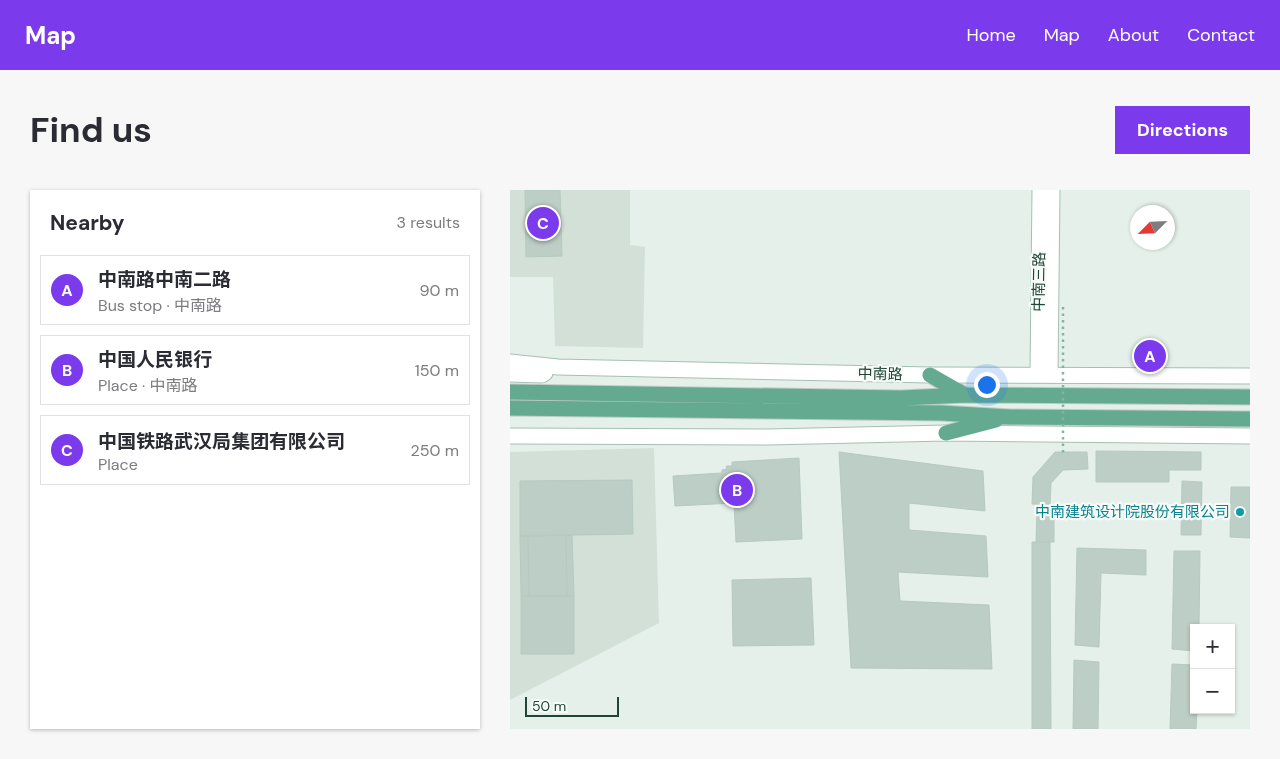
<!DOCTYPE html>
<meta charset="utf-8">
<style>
:root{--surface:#fff;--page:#f7f7f7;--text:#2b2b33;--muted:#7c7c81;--line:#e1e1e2;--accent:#7c3aed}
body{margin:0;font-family:"DM Sans","Noto Sans SC",sans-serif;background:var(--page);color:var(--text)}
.controls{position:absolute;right:15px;bottom:15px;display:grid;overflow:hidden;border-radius:0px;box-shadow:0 1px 4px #0004}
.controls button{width:45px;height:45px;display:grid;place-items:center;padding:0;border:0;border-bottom:1px solid var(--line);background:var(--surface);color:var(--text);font:25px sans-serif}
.compass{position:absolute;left:620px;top:15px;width:45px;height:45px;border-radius:50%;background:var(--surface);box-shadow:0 1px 4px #0004;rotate:246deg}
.scale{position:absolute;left:15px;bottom:12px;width:94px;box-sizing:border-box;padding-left:5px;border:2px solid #214437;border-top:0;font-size:14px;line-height:18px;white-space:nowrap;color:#214437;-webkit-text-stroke:4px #f6fbf8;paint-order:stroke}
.you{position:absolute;left:476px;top:194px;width:18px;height:18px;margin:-12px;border:4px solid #fff;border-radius:50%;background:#1a73e8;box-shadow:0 0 0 8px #1a73e833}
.badge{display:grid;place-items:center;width:32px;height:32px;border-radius:50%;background:var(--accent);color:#fff;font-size:16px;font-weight:700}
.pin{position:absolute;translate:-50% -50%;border:2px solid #fff;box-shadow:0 1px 5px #0006}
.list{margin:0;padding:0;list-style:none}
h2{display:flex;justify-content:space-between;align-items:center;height:65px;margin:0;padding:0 20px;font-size:21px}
h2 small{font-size:16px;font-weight:400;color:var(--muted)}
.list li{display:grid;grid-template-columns:32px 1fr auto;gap:15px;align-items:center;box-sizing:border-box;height:70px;margin:0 10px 10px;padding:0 10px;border:1px solid var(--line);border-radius:0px}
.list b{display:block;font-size:19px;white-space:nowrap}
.list p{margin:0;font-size:16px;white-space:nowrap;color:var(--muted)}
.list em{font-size:16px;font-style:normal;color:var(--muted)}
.map{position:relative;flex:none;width:740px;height:539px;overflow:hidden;border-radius:0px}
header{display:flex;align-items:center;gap:30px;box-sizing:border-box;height:70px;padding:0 25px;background:var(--accent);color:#fff}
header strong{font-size:24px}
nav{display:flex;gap:28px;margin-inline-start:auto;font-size:18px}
.intro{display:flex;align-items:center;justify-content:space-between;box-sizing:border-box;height:120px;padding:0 30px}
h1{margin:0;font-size:35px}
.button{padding:12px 22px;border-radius:0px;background:var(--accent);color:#fff;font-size:18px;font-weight:700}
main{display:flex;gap:30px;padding:0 30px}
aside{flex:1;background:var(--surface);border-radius:0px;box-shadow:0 1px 4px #0004}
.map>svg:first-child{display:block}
.built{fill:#d3e0d8}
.building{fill:#bccec5;stroke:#b6cac0}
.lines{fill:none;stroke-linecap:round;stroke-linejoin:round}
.secondary-casing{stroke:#a4c0b4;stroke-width:17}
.primary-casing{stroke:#c1cbc7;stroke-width:17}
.secondary{stroke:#fff;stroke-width:15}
.primary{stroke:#64aa91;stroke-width:15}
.path-bridge{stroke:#81b7a1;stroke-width:2.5;stroke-dasharray:2.5 4;stroke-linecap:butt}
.culture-dot{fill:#0f9aa8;stroke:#f6fbf8;stroke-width:2}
.labels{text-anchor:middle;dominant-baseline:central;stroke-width:4.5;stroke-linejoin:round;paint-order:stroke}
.street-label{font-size:15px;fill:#214437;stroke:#f6fbf8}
.culture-label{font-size:15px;fill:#0d838f;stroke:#f6fbf8;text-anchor:end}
</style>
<header>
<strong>Map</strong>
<nav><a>Home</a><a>Map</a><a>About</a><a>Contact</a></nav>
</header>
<div class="intro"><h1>Find us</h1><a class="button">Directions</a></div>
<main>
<aside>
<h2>Nearby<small>3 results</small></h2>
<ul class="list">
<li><span class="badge">A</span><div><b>中南路中南二路</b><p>Bus stop · 中南路</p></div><em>90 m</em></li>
<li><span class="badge">B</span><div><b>中国人民银行</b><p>Place · 中南路</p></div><em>150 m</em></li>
<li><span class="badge">C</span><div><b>中国铁路武汉局集团有限公司</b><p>Place</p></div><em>250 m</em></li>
</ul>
</aside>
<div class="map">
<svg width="740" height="539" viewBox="0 0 740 539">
<rect width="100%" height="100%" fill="#e5f0ea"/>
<path class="built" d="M 0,0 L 120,0 L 120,55 L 135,57 L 133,158 L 45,156 L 43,87 L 0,87 Z
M 144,258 L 149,433 L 0,510 L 0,262 Z"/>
<path class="building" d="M 15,0 L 50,0 L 52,66 L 16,67 Z
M 586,261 L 691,262 L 691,280 L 659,280 L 659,292 L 586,292 Z
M 329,262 L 473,281 L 475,321 L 399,313 L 399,340 L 476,346 L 478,387 L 388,382 L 390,411 L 479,415 L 482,479 L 341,478 Z
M 545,262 L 577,262 L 578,279 L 553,280 L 541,293 L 540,315 L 522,314 L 523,287 Z
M 289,268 L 292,349 L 226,352 L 224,313 L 165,316 L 163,286 L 212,283 L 212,280 L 217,279 L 216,276 L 222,276 L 222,272 Z
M 122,290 L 123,344 L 10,346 L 10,291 Z
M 672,291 L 692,292 L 691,345 L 671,345 Z
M 721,297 L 740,297 L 740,348 L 720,347 Z
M 527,315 L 544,315 L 544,352 L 526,352 Z
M 56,345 L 57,406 L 19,406 L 18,346 Z
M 62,345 L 64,406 L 11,406 L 10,346 Z
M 522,352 L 540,352 L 541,539 L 522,539 Z
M 567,358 L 636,360 L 636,385 L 591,383 L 589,457 L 565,455 Z
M 664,361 L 690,361 L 689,438 L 684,438 L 684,461 L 662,459 Z
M 301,388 L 304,455 L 223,456 L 222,390 Z
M 11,406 L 64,406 L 64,464 L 11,464 Z
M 564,470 L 589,472 L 588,539 L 563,539 Z
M 662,474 L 684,475 L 684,520 L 687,520 L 686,539 L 660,539 Z"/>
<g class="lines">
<g class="secondary-casing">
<path id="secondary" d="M 0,172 L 48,177 L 420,185 L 740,186
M 0,184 L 32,185 L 35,183
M 528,184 L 530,0
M 540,184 L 542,0
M 0,246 L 258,247 L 436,243 L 740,246"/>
</g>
<g class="primary-casing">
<path id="primary" d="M 420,185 L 455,205
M 0,202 L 391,208 L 455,205 L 740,207
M 0,218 L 431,223 L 500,227 L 740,229
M 436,243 L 486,230"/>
</g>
<use href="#secondary" class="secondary"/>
<use href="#primary" class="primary"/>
<path class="path-bridge" d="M 553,117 L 553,264"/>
</g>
<circle class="culture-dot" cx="730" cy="322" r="5"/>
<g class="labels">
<g class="street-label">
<text transform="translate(529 92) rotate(-89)">中南三路</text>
<text transform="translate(370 184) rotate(1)">中南路</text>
</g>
<g class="culture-label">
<text x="720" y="322">中南建筑设计院股份有限公司</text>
</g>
</g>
</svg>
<div class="controls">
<button>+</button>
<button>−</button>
</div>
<svg class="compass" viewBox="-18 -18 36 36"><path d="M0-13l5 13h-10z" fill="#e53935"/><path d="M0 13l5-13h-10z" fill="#7c7c81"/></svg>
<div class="scale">50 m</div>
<div class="you"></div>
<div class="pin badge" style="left:640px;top:166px">A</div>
<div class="pin badge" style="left:227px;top:300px">B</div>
<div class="pin badge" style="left:33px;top:33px">C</div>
</div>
</main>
